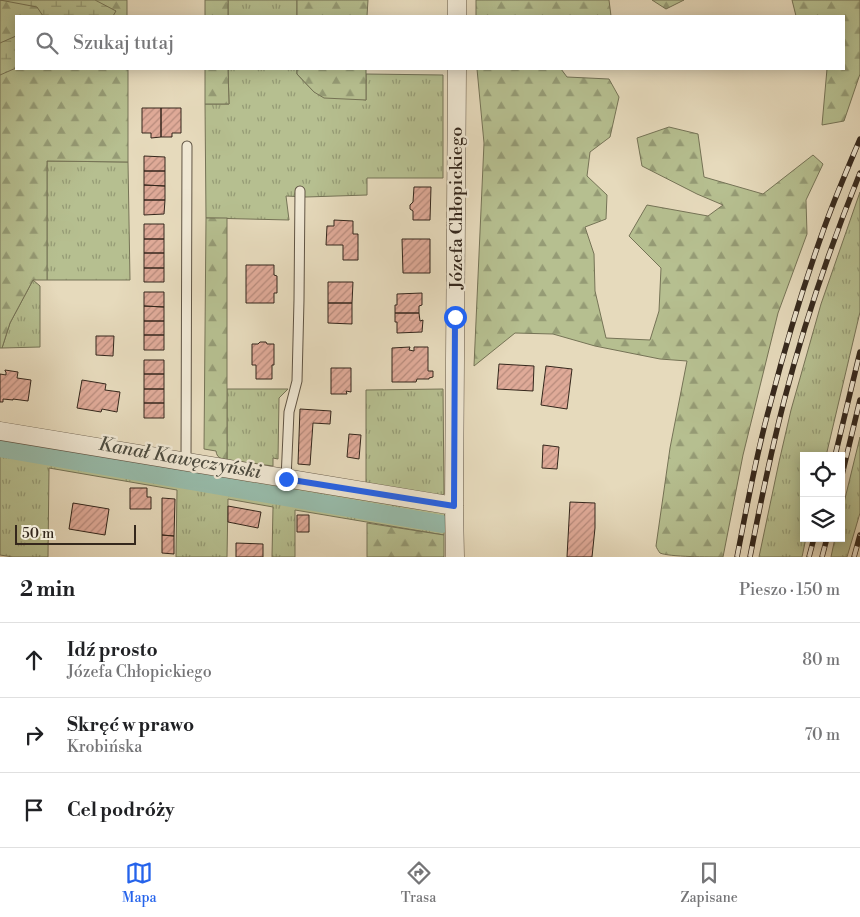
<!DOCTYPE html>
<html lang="pl">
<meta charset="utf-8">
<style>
:root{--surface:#fff;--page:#f2f2f2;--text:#202124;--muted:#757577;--line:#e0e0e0;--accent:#2563eb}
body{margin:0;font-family:"Libre Bodoni",serif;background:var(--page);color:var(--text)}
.controls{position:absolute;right:15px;bottom:15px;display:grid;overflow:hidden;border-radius:0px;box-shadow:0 2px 12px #0003}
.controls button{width:45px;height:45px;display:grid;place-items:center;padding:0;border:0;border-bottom:1px solid var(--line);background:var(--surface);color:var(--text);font:25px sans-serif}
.scale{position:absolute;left:15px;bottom:12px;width:121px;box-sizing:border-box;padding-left:5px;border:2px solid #34271c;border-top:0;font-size:14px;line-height:18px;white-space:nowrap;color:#34271c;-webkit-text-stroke:4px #efe7d3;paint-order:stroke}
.stop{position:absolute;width:15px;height:15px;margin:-11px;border:4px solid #2563eb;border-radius:50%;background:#fff}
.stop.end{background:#2563eb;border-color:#fff;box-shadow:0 1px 5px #0008}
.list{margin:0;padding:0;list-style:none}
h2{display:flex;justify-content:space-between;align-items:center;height:65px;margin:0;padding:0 20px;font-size:21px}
h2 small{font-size:16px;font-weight:400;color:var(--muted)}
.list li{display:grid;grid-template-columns:32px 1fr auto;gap:15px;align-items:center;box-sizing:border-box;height:75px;padding:0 20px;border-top:1px solid var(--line)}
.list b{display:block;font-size:19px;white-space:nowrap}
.list p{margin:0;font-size:16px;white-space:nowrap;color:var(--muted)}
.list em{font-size:16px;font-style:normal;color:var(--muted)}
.icon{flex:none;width:28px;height:28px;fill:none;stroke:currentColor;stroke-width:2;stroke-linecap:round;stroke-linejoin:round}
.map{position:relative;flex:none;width:860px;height:557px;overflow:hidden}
.search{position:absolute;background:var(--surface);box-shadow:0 2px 12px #0003;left:15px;right:15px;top:15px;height:55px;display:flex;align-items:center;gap:12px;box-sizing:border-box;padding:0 18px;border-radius:0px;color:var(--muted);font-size:19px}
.sheet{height:290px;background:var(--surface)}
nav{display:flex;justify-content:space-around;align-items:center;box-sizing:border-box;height:70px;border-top:1px solid var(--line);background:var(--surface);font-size:14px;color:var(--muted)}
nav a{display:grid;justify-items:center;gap:2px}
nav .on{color:var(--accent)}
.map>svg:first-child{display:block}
.grass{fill:url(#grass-tufts);stroke:#757356}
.forest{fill:url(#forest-firs);stroke:#757356}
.wetland{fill:url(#wetland-marsh);stroke:#757356}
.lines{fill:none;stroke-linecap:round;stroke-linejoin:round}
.canal{stroke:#97bbaa;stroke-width:18}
.building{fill:url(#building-hatch);stroke:#34271c}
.lane-casing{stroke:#605444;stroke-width:11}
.street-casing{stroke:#605444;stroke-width:19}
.lane{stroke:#efe7d3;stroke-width:9}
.street{stroke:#efe7d3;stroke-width:18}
.rail-casing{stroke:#34271c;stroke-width:5.5}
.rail{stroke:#efe7d3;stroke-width:4;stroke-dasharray:11;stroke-linecap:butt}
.route{stroke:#2563eb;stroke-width:6}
.labels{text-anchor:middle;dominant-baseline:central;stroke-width:4.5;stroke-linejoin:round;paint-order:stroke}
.street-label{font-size:18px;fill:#34271c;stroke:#efe7d3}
.water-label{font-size:19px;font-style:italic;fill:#4d4c40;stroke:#efe7d3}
</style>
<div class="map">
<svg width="860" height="557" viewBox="0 0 860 557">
<defs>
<pattern id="grass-tufts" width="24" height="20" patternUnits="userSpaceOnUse" patternTransform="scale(1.25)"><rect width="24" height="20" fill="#b6bf90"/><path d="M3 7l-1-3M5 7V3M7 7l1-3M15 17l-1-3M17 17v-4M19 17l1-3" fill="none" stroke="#959b75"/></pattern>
<pattern id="forest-firs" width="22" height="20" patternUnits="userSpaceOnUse" patternTransform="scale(1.25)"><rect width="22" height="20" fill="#b6bf90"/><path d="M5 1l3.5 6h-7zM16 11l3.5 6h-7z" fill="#959b75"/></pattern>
<pattern id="wetland-marsh" width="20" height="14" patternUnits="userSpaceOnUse" patternTransform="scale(1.25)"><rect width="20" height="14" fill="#b6bf90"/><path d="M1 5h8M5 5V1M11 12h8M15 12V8" fill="none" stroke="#959b75"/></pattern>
<pattern id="building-hatch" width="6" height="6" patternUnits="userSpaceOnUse" patternTransform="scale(1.25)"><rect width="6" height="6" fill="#dfaa98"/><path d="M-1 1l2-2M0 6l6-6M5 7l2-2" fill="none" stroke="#b68a7b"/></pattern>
</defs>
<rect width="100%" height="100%" fill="#e6dabc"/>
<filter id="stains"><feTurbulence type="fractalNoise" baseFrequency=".004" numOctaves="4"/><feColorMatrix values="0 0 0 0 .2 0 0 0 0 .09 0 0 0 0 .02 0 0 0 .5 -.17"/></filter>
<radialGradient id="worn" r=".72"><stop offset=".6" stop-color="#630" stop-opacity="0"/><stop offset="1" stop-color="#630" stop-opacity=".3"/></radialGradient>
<path class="grass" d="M 228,0 L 297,0 L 297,16 L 228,16 Z
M 228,69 L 297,69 L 297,74 L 314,92 L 366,100 L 366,74 L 443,75 L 443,178 L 367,178 L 367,195 L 306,197 L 286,196 L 289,220 L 206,218 L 205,104 L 229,104 Z
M 47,161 L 128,162 L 130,280 L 47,280 Z
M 860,192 L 860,312 L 826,456 L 804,456 L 804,538 L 806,538 L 802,557 L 759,557 L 779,462 L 791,410 L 808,350 L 821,304 Z
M 33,280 L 40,286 L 40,347 L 2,348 L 10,323 Z
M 227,389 L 288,389 L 279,398 L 278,459 L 273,458 L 273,466 L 227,460 Z
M 443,389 L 444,494 L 440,496 L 366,484 L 366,390 Z
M 860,437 L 860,513 L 847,557 L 831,557 L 835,538 L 841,538 L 841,515 Z
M 0,438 L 445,511 L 444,535 L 295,510 L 295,557 L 272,557 L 273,507 L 228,499 L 227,557 L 176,557 L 177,490 L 49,468 L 48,557 L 13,557 L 0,555 Z"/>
<path class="forest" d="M 0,0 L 127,0 L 127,16 L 16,16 L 16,69 L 128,69 L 128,162 L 47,161 L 47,280 L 33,280 L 10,323 L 2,348 L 0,348 Z
M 205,0 L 228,0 L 228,16 L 205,16 Z
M 297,0 L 368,0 L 367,16 L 297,16 Z
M 476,0 L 609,0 L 611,16 L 476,16 Z
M 652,0 L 684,0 L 666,9 Z
M 792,0 L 860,0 L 860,74 L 844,121 L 822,125 L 827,69 L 844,69 L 844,16 L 796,16 Z
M 205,69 L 228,69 L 229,104 L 205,104 Z
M 297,69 L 366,69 L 366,100 L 324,98 L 314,92 L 297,74 Z
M 477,69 L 561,69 L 567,77 L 609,79 L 619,97 L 610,137 L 590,152 L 587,176 L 607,195 L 606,219 L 585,227 L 594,254 L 595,291 L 606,338 L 650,340 L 659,311 L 661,268 L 629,236 L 647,205 L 708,216 L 723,205 L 697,194 L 642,166 L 637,138 L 669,127 L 698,134 L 704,177 L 763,194 L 813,155 L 823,164 L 806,200 L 807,234 L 778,313 L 743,455 L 723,557 C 710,557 669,557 660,553 C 659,552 656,547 656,546 L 670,448 L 687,361 L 660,359 L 595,346 L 553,334 L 515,333 L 474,366 L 484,143 Z
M 206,218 L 227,218 L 227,460 C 220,458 217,458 216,451 L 204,449 Z
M 367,523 L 444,535 L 444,557 L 367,557 Z"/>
<path class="wetland" d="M 0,0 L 95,0 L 116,11 L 113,16 L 43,16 L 37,7 Z
M 16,36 L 16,68 L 0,75 L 0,43 Z"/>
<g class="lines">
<path class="canal" d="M 0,448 L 442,524"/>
</g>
<path class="building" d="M 142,108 L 161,108 L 161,137 L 151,138 L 151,133 L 142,133 Z
M 161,108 L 181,108 L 181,133 L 172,133 L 172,137 L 161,137 Z
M 144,156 L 165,157 L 165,171 L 144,171 Z
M 144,171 L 165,171 L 165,186 L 144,185 Z
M 144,185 L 165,186 L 165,200 L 144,200 Z
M 414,187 L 431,187 L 430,220 L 413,220 L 413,211 L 410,209 L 410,205 L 413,202 Z
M 144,200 L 165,200 L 164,214 L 144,215 Z
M 334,220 L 353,221 L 353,234 L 358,234 L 358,260 L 343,260 L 343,245 L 326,245 L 327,226 L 334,226 Z
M 144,224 L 164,224 L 164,239 L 144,239 Z
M 144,239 L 164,239 L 164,253 L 144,253 Z
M 402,239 L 430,239 L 430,273 L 403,273 Z
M 144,253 L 164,253 L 164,268 L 144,268 Z
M 246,265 L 274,265 L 274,275 L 277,276 L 277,293 L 274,293 L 274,303 L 246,303 Z
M 144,268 L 164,268 L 164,282 L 144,282 Z
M 328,282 L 353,282 L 352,303 L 328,303 Z
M 144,292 L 164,292 L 164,307 L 144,306 Z
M 422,293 L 422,305 L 419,306 L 419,313 L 395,313 L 395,305 L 397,305 L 397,294 Z
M 328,303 L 352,303 L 352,324 L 328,323 Z
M 144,306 L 164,307 L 164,321 L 144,321 Z
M 395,313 L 419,313 L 420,321 L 423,320 L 422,332 L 397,333 L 397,322 L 395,322 Z
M 144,321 L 164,321 L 164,335 L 144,335 Z
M 144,335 L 164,335 L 164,350 L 144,350 Z
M 96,336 L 114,336 L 113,356 L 96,355 Z
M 260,342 L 266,342 L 267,344 L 274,344 L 274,365 L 272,365 L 272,379 L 256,379 L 256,365 L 252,365 L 252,344 L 258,344 Z
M 410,347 L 409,350 L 414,351 L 414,347 L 428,347 L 428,371 L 433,371 L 433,377 L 429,378 L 429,379 L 417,379 L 416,382 L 392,382 L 392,348 Z
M 144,360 L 164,360 L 164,374 L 144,374 Z
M 499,364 L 534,366 L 533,391 L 497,389 Z
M 546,366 L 572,369 L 567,409 L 541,405 Z
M 331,368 L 351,368 L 351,392 L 346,391 L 347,394 L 331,394 Z
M 5,370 L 18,372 L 17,378 L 31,380 L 28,401 L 13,399 L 13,400 L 3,399 L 3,402 L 0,402 L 0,374 L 6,375 L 6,372 L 5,371 Z
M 144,374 L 164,374 L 164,389 L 144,389 Z
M 82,380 L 106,384 L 105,390 L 120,392 L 117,412 L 102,409 L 101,412 L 77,408 Z
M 144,389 L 164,389 L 164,403 L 144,403 Z
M 144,403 L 164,403 L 164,418 L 144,418 Z
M 300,409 L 331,411 L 330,424 L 313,423 L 310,465 L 298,464 Z
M 349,434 L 361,435 L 359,459 L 347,457 Z
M 543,445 L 559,447 L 557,469 L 542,468 Z
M 130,488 L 147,488 L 147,497 L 151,497 L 151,509 L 130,509 Z
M 162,498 L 175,499 L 174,536 L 162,535 Z
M 570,502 L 595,503 L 595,528 L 592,557 L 567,557 Z
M 73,503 L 109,509 L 105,535 L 69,529 Z
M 228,506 L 261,512 L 258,528 L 228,522 Z
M 297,515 L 309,515 L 309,532 L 297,532 Z
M 162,535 L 174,536 L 174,554 L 162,553 Z
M 236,543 L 263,544 L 263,557 L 236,557 Z"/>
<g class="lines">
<g class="lane-casing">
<path id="lane" d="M 186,462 L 187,146
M 286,479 L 289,412 L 297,381 L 299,300 L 300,191"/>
</g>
<g class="street-casing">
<path id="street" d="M 457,16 L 457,0
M 0,431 L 454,506
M 455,557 L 454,506 L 457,69"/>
</g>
<use href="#lane" class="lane"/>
<use href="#street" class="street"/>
<g class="rail-casing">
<path id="rail" d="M 835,456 L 860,352
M 841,479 L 860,400
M 737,557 C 747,506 756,455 770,405 C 785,347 802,290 822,234 C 833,202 847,170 860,139
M 750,557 C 760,505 771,452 784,401 C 804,324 830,247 860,173
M 809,557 L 814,538
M 822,557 L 827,538
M 854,557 L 860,535"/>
</g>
<use href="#rail" class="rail"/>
</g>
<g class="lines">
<path class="route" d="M 286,479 L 454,506 L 455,317"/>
</g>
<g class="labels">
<g class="street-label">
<text transform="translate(456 208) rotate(-90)">Józefa Chłopickiego</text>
</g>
<g class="water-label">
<text transform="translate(180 458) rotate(10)">Kanał Kawęczyński</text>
</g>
</g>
<rect width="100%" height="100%" filter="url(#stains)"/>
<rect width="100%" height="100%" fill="url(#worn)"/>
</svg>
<div class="controls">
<button><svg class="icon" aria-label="locate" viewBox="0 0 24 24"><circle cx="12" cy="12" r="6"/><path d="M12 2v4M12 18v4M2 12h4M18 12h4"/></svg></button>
<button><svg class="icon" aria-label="layers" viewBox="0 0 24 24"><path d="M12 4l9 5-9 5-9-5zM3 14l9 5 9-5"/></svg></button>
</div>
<div class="scale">50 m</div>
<div class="stop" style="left:455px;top:317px"></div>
<div class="stop end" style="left:286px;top:479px"></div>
<div class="search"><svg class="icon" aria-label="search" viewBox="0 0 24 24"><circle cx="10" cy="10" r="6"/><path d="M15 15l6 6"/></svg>Szukaj tutaj</div>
</div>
<section class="sheet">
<h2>2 min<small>Pieszo · 150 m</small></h2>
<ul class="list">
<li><svg class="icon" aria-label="ahead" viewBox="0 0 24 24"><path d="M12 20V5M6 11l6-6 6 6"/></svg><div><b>Idź prosto</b><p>Józefa Chłopickiego</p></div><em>80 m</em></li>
<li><svg class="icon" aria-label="right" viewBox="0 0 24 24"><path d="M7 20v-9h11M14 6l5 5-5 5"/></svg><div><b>Skręć w prawo</b><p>Krobińska</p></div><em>70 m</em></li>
<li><svg class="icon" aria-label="arrive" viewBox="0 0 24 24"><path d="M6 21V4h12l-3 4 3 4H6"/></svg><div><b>Cel podróży</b></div></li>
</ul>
</section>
<nav>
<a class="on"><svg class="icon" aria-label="map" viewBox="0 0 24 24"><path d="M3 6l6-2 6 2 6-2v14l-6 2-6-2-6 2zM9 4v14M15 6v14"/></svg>Mapa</a>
<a><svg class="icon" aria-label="directions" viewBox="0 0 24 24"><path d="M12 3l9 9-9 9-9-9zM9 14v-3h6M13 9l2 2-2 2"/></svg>Trasa</a>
<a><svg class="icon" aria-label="saved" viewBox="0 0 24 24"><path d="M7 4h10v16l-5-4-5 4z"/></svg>Zapisane</a>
</nav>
